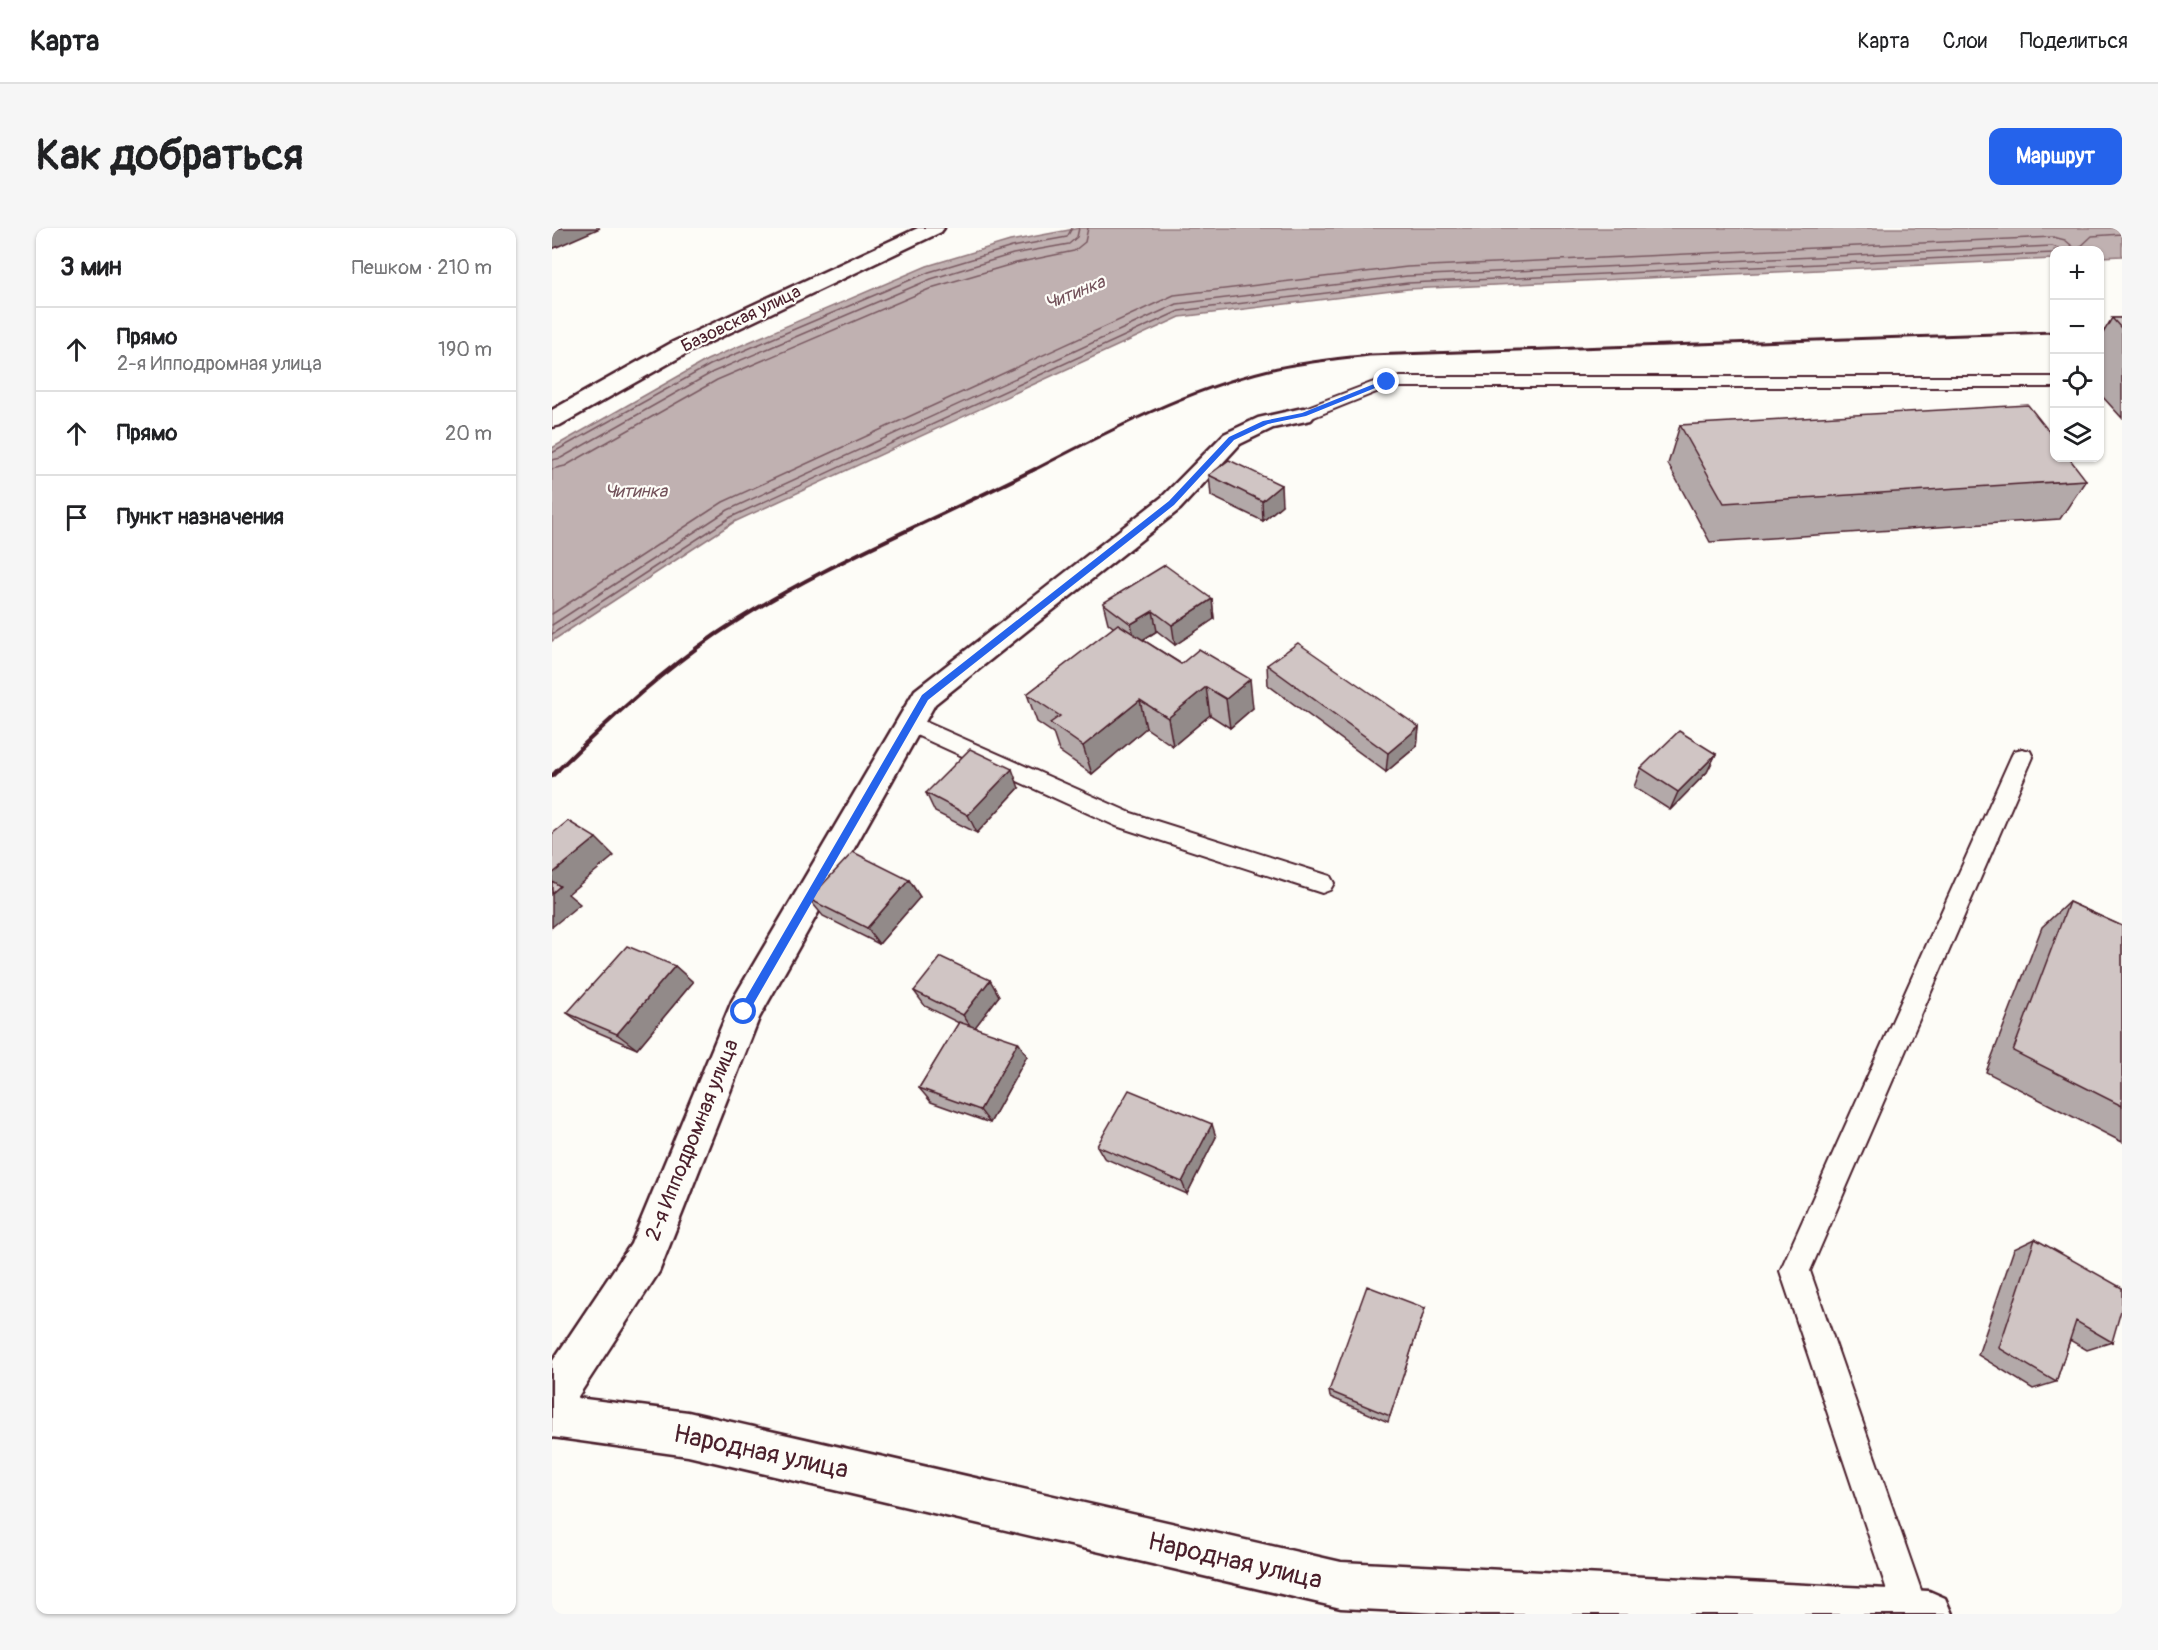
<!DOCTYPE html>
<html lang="ru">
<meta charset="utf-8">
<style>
:root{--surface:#fff;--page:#f6f6f6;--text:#202124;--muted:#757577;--line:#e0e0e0;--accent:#2563eb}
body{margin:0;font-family:Pangolin,sans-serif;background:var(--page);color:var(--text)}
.controls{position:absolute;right:18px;top:18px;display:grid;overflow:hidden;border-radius:12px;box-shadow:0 2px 4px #0004}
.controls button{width:54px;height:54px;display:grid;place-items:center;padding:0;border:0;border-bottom:2px solid var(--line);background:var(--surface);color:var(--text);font:30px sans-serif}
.stop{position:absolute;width:18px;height:18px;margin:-14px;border:4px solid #2563eb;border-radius:50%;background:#fff}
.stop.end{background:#2563eb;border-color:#fff;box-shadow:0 2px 6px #0008}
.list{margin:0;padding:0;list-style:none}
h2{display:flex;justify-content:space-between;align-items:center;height:78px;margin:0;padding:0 24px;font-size:26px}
h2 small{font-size:20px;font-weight:400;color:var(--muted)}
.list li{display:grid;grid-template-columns:39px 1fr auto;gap:18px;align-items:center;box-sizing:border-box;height:84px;padding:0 24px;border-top:2px solid var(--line)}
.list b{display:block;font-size:22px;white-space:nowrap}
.list p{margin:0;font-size:20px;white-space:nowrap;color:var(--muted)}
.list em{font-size:20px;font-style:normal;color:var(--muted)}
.icon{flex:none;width:33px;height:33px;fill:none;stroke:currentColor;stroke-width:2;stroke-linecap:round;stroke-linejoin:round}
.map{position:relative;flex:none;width:1570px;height:1386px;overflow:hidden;border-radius:12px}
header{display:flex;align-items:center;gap:36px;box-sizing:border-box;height:84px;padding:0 30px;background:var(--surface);border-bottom:2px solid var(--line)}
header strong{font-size:28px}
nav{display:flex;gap:33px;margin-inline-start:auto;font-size:21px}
.intro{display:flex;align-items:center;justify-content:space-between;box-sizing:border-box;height:144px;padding:0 36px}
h1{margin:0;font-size:42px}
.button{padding:15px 27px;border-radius:12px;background:var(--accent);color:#fff;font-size:21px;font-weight:700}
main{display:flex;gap:36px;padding:0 36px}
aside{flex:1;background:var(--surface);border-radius:12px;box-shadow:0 2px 4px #0004}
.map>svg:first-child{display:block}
.water{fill:#c0b1b1;stroke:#91777b;stroke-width:1.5}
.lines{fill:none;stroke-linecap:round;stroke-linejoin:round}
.shore{stroke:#795961;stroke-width:1.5}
.service-casing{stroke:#4a1f2b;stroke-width:4}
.minor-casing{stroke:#4a1f2b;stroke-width:5}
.service{fill:#fdfcf7;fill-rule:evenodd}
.minor{fill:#fdfcf7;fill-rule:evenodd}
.rail-far2{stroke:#4a1f2b;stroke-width:3}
.rail-far1{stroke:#4a1f2b;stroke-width:4}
.rail{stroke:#4a1f2b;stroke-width:4.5}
.wall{fill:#b3a9a9;stroke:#4a1f2b;stroke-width:1.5}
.shaded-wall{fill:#928a89;stroke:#4a1f2b;stroke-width:1.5}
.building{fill:#d0c5c4;stroke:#4a1f2b;stroke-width:1.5}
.route{fill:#2563eb}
.labels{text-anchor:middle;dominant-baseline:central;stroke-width:4.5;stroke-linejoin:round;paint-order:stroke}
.far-water-label{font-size:18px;font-style:italic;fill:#73525a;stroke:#fdfcf7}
.far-street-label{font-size:18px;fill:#4a1f2b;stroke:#fdfcf7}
.street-label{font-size:21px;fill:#4a1f2b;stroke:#fdfcf7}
.near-street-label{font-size:26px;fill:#4a1f2b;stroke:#fdfcf7}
</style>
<header>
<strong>Карта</strong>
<nav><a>Карта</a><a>Слои</a><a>Поделиться</a></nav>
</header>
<div class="intro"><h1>Как добраться</h1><a class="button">Маршрут</a></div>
<main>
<aside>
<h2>3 мин<small>Пешком · 210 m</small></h2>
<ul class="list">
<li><svg class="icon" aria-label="ahead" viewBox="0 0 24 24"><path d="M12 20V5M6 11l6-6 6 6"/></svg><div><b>Прямо</b><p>2-я Ипподромная улица</p></div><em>190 m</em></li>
<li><svg class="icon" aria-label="ahead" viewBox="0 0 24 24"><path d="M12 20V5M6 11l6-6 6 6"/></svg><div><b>Прямо</b></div><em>20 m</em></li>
<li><svg class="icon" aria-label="arrive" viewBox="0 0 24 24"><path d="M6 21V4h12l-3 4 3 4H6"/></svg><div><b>Пункт назначения</b></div></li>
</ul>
</aside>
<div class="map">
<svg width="1570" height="1386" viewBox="0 0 1570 1386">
<rect width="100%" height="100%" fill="#fdfcf7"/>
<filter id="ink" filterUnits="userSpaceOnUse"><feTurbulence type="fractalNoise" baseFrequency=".0167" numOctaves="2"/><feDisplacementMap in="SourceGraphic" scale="12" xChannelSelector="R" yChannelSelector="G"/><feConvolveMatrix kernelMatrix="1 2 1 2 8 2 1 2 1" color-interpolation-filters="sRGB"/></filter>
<g filter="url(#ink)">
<path class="water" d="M 528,0 L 1570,0 L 1570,28 L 1548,29 L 1548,22 L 1502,22 L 1502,31 L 856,61 L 628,89 L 182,294 L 0,413 L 0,220 L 155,132 L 375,38 L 458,13 Z"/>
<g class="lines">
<path class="shore" d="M 0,225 L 158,137 L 377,44 L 460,19 L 515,9 L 520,0
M 0,232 L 9,230 L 161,144 L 379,51 L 461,26 L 517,16 L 525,9 L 527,0
M 0,241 L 13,238 L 165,152 L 382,59 L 464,35 L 522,23 L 533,14 L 536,0
M 0,386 L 171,274 L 622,67 L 855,39 L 1501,9 L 1513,12 L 1525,22 L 1540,8 L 1570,6
M 0,397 L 176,282 L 625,76 L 855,48 L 1500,18 L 1512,22
M 0,406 L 179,289 L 627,83 L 856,55 L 1502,25"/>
<g class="service-casing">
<path id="service" d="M 835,149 L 1502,149 L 1502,159 L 837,159 L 757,191 L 751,192 L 743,187 L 745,183 Z
M 358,487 L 579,585 L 778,648 L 782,655 L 778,662 L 770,665 L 564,598 L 351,501 L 347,495 L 351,489 Z
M 1470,521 L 1478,523 L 1481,529 L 1258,1043 L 1377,1385 L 1343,1386 L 1228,1043 L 1459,529 L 1462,523 Z"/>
</g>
<g class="minor-casing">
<path id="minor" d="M 366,0 L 392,0 L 389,4 L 137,124 L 8,197 L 0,199 L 0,182 L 121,114 Z
M 751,180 L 759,182 L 763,187 L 759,192 L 721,200 L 688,216 L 628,281 L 383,476 L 207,790 L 107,1044 L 25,1170 L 136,1184 L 789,1334 L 1377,1363 L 1393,1370 L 1400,1386 L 909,1386 L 789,1380 L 136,1228 L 0,1209 L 0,1134 L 79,1016 L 180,773 L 363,462 L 610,269 L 672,206 L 706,190 Z"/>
</g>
<use href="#service" class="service"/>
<use href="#minor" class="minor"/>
<path class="rail-far2" d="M 1548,103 L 1570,102
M 480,243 C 555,204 634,162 717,142 C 750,134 784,131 817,127 L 1502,104"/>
<path class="rail-far1" d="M 4,544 C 54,494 105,447 163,407 C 262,340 376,295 483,241"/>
<path class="rail" d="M 0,548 L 6,542"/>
</g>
<path class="wall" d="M 1560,90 L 1570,90 L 1570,190 L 1548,166 L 1548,110 Z
M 1128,197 L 1534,252 L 1508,291 L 1158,314 L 1116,236 Z
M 657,247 L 730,277 L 711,293 L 659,268 Z
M 660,371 L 662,391 L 623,417 L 605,403 L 591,412 L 701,480 L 678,500 L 658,487 L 621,518 L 594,500 L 540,546 L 507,523 L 501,505 L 485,494 L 475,466 L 562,400 L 556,395 L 551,375 Z
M 715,437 L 867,499 L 865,518 L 834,544 L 716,457 Z
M 1164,526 L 1155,544 L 1118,582 L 1082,559 L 1089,540 Z
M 467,560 L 425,605 L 383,584 L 374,565 Z
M 357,652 L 368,669 L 327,716 L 271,688 L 257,671 Z
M 1517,674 L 1570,698 L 1570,914 L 1434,844 L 1490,699 Z
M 123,738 L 141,754 L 85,821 L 36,800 L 15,785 Z
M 438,752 L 447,768 L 423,799 L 475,828 L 438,895 L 379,874 L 367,860 L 407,795 L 373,778 L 362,763 Z
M 664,909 L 635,966 L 552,930 L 545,918 Z
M 1483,1011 L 1560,1114 L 1535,1122 L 1518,1112 L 1504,1154 L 1481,1161 L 1426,1127 L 1462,1021 Z
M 873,1080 L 836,1194 L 778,1169 L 777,1163 Z"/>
<path class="shaded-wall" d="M 0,0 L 48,0 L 0,21 Z
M 729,257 L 730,277 L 711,293 L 710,273 Z
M 660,371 L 662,391 L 623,417 L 620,397 Z
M 601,383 L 605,403 L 584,416 L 579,396 Z
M 698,451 L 701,480 L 678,500 L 674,471 Z
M 654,459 L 658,487 L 621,518 L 616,490 Z
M 588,472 L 594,500 L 540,546 L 531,518 Z
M 867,499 L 865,518 L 834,544 L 836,525 Z
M 1164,526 L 1155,544 L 1118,582 L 1126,564 Z
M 460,541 L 467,560 L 425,605 L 416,587 Z
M 44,610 L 62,628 L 16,666 L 28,676 L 0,699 L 0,646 Z
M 357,652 L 368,669 L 327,716 L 315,700 Z
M 123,738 L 141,754 L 85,821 L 65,806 Z
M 438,752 L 447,768 L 421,802 L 411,787 Z
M 466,814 L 475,828 L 438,895 L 428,882 Z
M 660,896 L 664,909 L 635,966 L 630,954 Z"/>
<path class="building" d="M 1560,90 L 1570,90 L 1570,101 Z
M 1476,177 L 1503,211 L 1503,230 L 1517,230 L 1534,252 L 1172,275 L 1128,197 Z
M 677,232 L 729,257 L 710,273 L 657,247 Z
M 613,337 L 660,371 L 620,397 L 601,383 L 579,396 L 551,375 Z
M 566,396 L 629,436 L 647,421 L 698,451 L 674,471 L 654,459 L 616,490 L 588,472 L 531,518 L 498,495 L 508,488 L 475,466 Z
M 746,415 L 867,499 L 836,525 L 715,437 Z
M 1127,503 L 1164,526 L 1126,564 L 1089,540 Z
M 418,521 L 460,541 L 416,587 L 374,565 Z
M 16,593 L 44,610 L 0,646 L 0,606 Z
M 301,624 L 357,652 L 315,700 L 257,671 Z
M 0,653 L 8,658 L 0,665 Z
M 1517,674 L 1570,698 L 1570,878 L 1461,823 Z
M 75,718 L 123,738 L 65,806 L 15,785 Z
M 389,729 L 438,752 L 411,787 L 362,763 Z
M 407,794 L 466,814 L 428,882 L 367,860 Z
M 577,862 L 660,896 L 630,954 L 545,918 Z
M 1483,1011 L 1570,1060 L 1570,1079 L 1560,1114 L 1524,1093 L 1504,1154 L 1447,1120 Z
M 815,1058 L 873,1080 L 838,1188 L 777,1163 Z"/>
</g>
<path class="route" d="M 832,152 L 838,154 L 754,188 L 716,196 L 682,212 L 622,277 L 376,472 L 195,787 L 188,787 L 188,780 L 370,467 L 617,273 L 677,209 L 711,193 L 750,185 Z"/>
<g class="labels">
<g class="far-water-label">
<text transform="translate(523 65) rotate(-22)">Читинка</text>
<text x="84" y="263">Читинка</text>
</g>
<g class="far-street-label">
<text transform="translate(189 91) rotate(-26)">Базовская улица</text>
</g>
<g class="street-label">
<text transform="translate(140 912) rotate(-68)">2-я Ипподромная улица</text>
</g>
<g class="near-street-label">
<text transform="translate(209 1224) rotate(12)">Народная улица</text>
<text transform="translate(683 1333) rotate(13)">Народная улица</text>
</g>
</g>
</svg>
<div class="controls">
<button>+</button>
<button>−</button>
<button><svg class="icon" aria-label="locate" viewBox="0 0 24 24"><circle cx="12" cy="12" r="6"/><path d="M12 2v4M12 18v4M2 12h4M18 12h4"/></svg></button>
<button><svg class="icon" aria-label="layers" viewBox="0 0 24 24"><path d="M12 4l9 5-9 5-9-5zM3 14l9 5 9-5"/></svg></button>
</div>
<div class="stop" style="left:192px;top:784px"></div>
<div class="stop end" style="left:835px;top:154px"></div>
</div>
</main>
